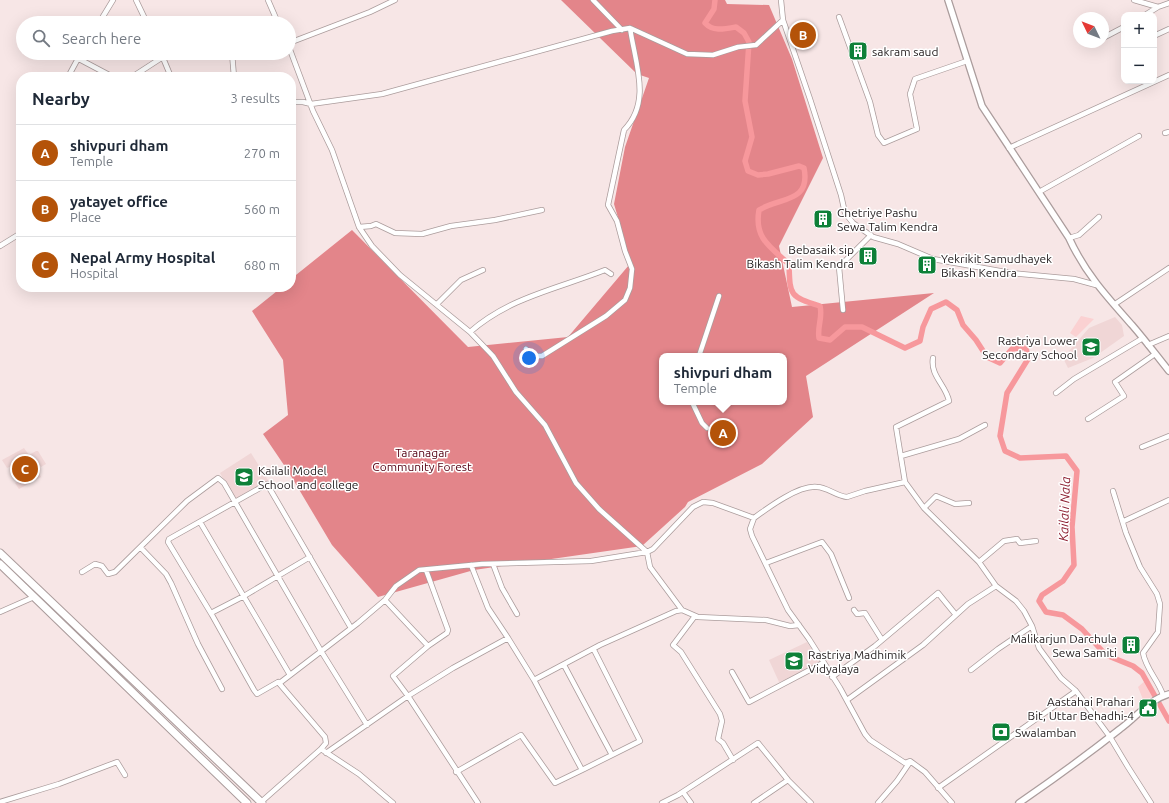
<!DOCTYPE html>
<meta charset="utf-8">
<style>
:root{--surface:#fff;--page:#f6f6f7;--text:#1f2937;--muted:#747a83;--line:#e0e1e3;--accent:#b45309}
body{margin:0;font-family:Ubuntu,sans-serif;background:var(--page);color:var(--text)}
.controls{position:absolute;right:12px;top:12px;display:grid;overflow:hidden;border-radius:8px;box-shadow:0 4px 16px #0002}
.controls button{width:36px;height:36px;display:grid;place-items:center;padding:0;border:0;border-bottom:1px solid var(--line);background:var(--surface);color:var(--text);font:20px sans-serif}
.compass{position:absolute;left:1073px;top:12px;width:36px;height:36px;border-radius:50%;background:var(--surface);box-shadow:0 4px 16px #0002;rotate:313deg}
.you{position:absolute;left:529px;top:358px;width:14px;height:14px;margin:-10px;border:3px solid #fff;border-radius:50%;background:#1a73e8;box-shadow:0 0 0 6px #1a73e833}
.badge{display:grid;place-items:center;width:26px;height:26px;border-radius:50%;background:var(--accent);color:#fff;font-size:13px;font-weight:700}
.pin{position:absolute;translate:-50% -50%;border:2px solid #fff;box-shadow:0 1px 4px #0006}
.popup{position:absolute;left:659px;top:353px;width:128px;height:52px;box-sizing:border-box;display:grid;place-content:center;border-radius:8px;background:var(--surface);filter:drop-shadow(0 1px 3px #0005);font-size:13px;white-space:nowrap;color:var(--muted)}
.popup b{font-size:15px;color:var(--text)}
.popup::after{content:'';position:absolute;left:50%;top:100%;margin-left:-8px;border:8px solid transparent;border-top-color:var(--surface)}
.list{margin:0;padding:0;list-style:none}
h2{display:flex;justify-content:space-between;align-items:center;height:52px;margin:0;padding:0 16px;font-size:17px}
h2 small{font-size:13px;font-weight:400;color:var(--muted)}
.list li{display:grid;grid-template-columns:26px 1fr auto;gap:12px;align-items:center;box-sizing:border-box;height:56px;padding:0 16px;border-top:1px solid var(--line)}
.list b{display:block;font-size:15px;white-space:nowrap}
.list p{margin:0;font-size:13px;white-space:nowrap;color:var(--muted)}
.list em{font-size:13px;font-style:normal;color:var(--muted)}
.icon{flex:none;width:22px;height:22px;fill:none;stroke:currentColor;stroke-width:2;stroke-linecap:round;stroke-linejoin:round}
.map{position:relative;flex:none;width:1169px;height:803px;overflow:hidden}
.search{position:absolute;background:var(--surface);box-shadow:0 4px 16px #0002;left:16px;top:16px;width:280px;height:44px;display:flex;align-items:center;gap:10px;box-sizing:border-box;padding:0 14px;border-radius:22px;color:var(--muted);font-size:15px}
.panel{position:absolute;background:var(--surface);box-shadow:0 4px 16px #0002;left:16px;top:72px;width:280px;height:220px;border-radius:16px}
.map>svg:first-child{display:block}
.built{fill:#f0d6d6}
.green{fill:#fbd1d2}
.forest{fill:#e3858a;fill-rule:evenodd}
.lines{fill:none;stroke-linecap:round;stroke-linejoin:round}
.canal{stroke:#f7989c;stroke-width:5.5}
.minor-casing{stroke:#ab9c9c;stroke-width:6}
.tertiary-casing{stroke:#ab9c9c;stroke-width:8}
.trunk-casing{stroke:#ab9c9c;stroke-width:9}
.minor{stroke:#fff;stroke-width:4.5}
.tertiary{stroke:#fff;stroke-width:5.5}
.trunk{stroke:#fff;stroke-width:7}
.labels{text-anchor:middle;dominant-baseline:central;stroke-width:3;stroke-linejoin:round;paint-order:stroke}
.poi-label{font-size:12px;fill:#221c1d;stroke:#fff;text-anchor:start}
.park-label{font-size:12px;fill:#550013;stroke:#fff}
.water-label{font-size:13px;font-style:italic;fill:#8c1e30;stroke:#fff}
</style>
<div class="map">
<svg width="1169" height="803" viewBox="0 0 1169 803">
<rect width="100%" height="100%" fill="#f7e6e6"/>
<path class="built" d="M 1115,317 L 1122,325 L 1124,336 L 1093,358 L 1068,368 L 1063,358 L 1089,328 Z
M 24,448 L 29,455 L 36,451 L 38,451 L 46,464 L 41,467 L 34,457 L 28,460 L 34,471 L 37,470 L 41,477 L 19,489 L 15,483 L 23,478 L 14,465 L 7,468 L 2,460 Z
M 251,453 L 269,482 L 235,500 L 220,473 Z
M 807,642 L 820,662 L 798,676 L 779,682 L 769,660 Z"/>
<path class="green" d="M 1081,316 L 1094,319 L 1076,337 L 1070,333 Z
M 1146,680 L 1153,696 L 1144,702 L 1138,687 Z"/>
<path class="forest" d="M 561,0 L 725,0 L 727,4 L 769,5 L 792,59 L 823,158 L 779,246 L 792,307 L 934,293 L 806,376 L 813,417 L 762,464 L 688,502 L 685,507 L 642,546 L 474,570 L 378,597 L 332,545 L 288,471 L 263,434 L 288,415 L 283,360 L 252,311 L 282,287 L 291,287 L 291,279 L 352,230 L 468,347 L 568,337 L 629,265 L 625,241 L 614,204 L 625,147 L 649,78 L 637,74 ZM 662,356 L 784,356 L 784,402 L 662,402 Z"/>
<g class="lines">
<path class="canal" d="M 715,0 L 714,9 L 705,23 C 713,32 725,29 736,27 L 744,33 L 749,42 L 745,101 L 752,137 L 745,161 L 748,171 L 758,175 L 768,174 L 799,166 L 804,168 C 811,203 780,197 759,210 C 754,238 770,247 789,264 C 790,296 789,296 820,306 C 823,318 817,326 819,338 L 830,340 L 845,327 L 862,327 L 905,348 L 920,341 L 923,327 L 931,309 L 946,302 L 957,310 L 963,325 L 976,340 L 987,357 L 1000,363 L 1012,349 L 1026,347 L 1028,359 L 1007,393 L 1000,436 L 1005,451 L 1020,458 L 1066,456 L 1077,471 L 1072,527 L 1074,565 L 1063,581 L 1042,595 L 1039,601 L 1046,612 L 1063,615 L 1082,629 L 1106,655 L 1133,666 L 1142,673 L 1169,721"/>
<g class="minor-casing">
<path id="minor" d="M 136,0 L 147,23
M 268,0 L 278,23
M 593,0 L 622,30
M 781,0 L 783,20 L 810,99 L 841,195 L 845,213 L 853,223 L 873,237 L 898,244 L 933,259 L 1011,273 L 1074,279 L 1096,285
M 1134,0 L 1158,7 L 1169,3
M 1145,15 L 1158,7
M 839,17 L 870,102 L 878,135 L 884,143 L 917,129 L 910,94 L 915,79 L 967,61
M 99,23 L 113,0
M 1154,31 L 1156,35 L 1169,29
M 1103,38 L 1124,27
M 289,43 L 370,12 L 395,0
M 289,47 L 313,111 L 332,150 L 359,227 L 372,246 L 400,275 L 470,332 L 493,356 L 516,392 L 545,425 L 576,483 L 599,509 L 647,552 L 650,567 L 682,610
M 161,53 L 171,77
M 232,53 L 234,77
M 80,57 L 79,59 L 113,77
M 68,77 L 81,53
M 132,77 L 169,53
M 291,102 L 303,102 L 311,104 L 382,94 L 612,31 L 630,28 L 687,54 L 713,55 L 738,47 L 756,45 L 783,20
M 1165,133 L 1169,132
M 1009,148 L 1169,75
M 1039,192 L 1139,136
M 359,227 L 371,226 L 376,224 L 395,233 L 422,234 L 451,226 L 495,220 L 542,210
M 1069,238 L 1079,235 L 1099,217
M 0,246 L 21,233
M 437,304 L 461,280 L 483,270
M 1115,304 L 1169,268
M 843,310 L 839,267 L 871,235
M 470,332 C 510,297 557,289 605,270 L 611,274
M 1148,345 L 1169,336
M 526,349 L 535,356 L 542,356 L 606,316 L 625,300 L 630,288 L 632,269 L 625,251 L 617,221 L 608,205 L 624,130 C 652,102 635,63 630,28
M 699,356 L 719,296
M 1056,393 L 1074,379 L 1143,338
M 692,402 L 702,423 L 707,428
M 1088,419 L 1124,396 L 1115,382 L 1155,354
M 1142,447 L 1169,436
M 901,456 L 959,439 L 985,425
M 905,482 L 896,427 L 949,401 C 946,385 930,376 933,358
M 1113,491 L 1126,533 L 1140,567 L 1157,594 L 1160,604 L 1158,632 L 1143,653 C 1146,669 1158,680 1163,695
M 924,508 L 936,496 L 955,504 L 969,503
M 754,518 L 750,529 L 752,536 L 788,610 L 809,639 L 840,688 L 865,734 L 870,740 L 905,763 L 910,761 L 925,772 L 952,803
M 1124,521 L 1169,500
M 200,522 L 290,675
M 141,548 L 166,574 L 171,583 L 198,644 L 222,689
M 979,562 L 1004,541 L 1017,539 L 1020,543 L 1036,541
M 766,563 L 822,542 L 831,554 L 849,598
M 493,564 L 502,588 L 517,614
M 471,565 L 488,608 L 508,638
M 426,570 L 448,630 L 447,633 L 428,646
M 82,572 L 95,564 L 102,566 L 108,574 L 115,572 L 187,501 L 218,478 L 224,483 L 321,651 L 367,725
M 385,600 L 428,646 L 393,676 L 408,696 L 478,803
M 854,610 L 857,614 L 865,613 L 882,640
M 0,612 L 34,597
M 211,613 L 244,596 L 310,557
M 695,616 L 673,645 L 681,652 L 720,714 L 722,721 L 718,739 L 723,743 L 733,760
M 594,650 L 640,741 L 612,755
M 971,670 L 998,649 L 1032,626
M 732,672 L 749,702 L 823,663
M 832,677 L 875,646 L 938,593 L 956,615
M 534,680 L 582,770 L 612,755 L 564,665
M 278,682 L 257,694 L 254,690 L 212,615 L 168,542 L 169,539 L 267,484 L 351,628
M 847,700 L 923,645 L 968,604 L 996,586
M 321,749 L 326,743 L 325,737 L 278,682 L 281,682 L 358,623 L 385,600 L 396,586 L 419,570 L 482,564 L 591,561 L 647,552 L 653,549 L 693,507 L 703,502 L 713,503 L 754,518 C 769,507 799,485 817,487 C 827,487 836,496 847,497 L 865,491 L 905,482 L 924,508 L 979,562 L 996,586 L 1016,601 L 1024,611 L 1032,626 L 1039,648 L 1061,678 L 1076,691 L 1110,737 L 1128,767 L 1151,803
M 326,753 L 408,696 L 453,668 L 508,638 L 534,680 L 600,645 L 676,611 L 682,610 L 698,617 L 766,620 L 790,626 L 799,625
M 456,772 L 521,735 L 555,783 L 582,770
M 938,788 L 1076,691
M 683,792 L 691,803
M 0,802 L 59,784 L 117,762 L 125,775
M 260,803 L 321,749 L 359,774 L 393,803
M 662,803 L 678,795 L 758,743 L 788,780 L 811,803
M 754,803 L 788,780
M 878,803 L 897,781 L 910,762"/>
</g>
<g class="tertiary-casing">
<path id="tertiary" d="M 948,0 L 982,106 L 1069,238 C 1085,273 1107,297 1132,325 C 1145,340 1157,356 1169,371
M 1019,803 C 1054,779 1087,755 1120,729 C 1137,717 1148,700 1169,694"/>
</g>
<g class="trunk-casing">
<path id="trunk" d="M 0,553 L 262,803
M 0,564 L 247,803"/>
</g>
<use href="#minor" class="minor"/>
<use href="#tertiary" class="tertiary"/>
<use href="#trunk" class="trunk"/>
</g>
<defs>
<g id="building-square" transform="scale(1)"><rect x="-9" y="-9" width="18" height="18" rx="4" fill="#0e8038" stroke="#fff"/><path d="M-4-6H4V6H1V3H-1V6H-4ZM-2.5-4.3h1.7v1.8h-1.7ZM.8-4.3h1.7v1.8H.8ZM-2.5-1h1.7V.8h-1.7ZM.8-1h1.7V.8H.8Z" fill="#fff"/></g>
<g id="school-square" transform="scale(1)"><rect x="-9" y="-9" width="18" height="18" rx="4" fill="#0e8038" stroke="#fff"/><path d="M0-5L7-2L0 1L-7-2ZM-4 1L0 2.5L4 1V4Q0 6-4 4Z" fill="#fff"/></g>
<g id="civic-square" transform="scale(1)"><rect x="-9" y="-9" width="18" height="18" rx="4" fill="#0e8038" stroke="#fff"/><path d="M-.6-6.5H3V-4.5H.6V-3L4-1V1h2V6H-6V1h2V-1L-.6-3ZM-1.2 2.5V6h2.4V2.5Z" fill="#fff"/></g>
<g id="bank-square" transform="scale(1)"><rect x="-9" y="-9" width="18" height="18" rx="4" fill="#0e8038" stroke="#fff"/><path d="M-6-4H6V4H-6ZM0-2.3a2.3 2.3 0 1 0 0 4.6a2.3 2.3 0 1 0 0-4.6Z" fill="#fff"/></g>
</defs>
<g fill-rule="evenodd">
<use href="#building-square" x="858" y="51"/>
<use href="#building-square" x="823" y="219"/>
<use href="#building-square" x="868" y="256"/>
<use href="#building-square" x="927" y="265"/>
<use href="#school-square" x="1091" y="347"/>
<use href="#school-square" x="244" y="477"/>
<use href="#building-square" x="1131" y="645"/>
<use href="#school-square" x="794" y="661"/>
<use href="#civic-square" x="1148" y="708"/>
<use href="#bank-square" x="1001" y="732"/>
</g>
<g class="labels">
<g class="poi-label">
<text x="872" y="51">sakram saud</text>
<text x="837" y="212">Chetriye Pashu<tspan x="837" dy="14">Sewa Talim Kendra</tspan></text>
<text x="854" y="249" text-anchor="end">Bebasaik sip<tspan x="854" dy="14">Bikash Talim Kendra</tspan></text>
<text x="941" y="258">Yekrikit Samudhayek<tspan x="941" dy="14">Bikash Kendra</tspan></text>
<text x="1077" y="340" text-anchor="end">Rastriya Lower<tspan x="1077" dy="14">Secondary School</tspan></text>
<text x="258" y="470">Kailali Model<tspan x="258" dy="14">School and college</tspan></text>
<text x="1117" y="638" text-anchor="end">Malikarjun Darchula<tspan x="1117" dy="14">Sewa Samiti</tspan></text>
<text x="808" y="654">Rastriya Madhimik<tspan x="808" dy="14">Vidyalaya</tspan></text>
<text x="1134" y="701" text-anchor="end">Aastahai Prahari<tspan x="1134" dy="14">Bit, Uttar Behadhi-4</tspan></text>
<text x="1015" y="732">Swalamban</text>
</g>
<g class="park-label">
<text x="422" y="452">Taranagar<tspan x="422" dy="14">Community Forest</tspan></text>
</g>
<g class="water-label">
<text transform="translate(1064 509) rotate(-88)">Kailali Nala</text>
</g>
</g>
</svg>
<div class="controls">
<button>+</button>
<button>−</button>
</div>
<svg class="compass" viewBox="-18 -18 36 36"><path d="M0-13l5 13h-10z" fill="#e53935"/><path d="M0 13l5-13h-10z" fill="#747a83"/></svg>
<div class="you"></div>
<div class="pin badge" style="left:723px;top:433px">A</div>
<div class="popup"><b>shivpuri dham</b>Temple</div>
<div class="pin badge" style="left:803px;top:35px">B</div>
<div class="pin badge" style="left:25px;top:469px">C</div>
<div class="search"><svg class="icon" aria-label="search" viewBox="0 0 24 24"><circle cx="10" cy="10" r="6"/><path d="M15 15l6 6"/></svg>Search here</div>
<section class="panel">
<h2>Nearby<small>3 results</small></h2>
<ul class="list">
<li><span class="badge">A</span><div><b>shivpuri dham</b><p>Temple</p></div><em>270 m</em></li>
<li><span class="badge">B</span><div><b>yatayet office</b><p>Place</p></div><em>560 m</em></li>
<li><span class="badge">C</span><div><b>Nepal Army Hospital</b><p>Hospital</p></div><em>680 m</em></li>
</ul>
</section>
</div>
